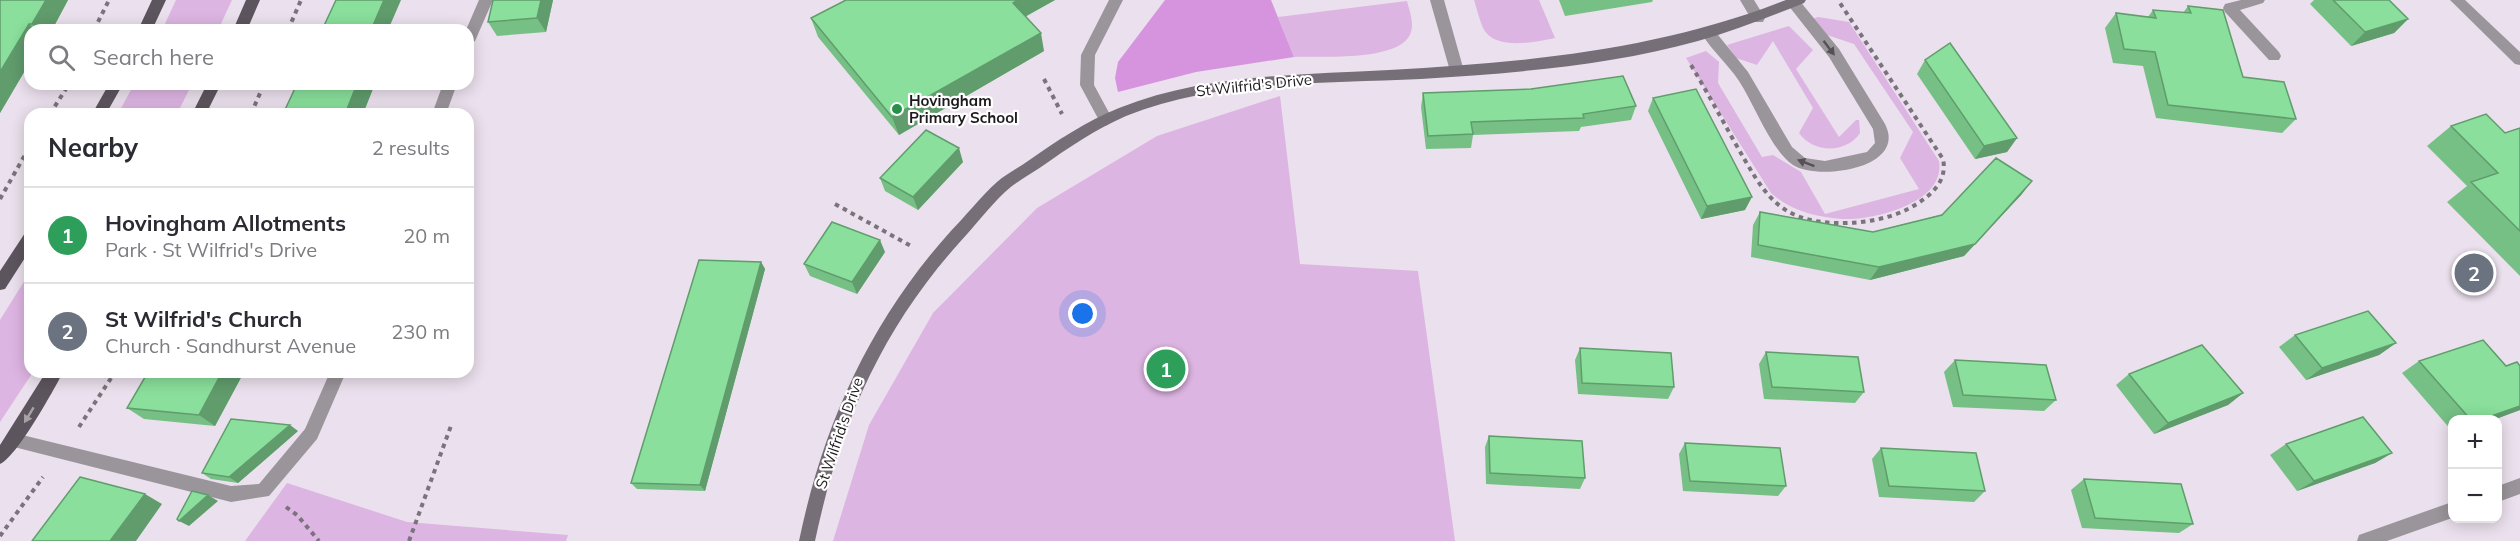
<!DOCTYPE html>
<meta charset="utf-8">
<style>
:root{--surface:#fff;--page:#f2f2f3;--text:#2b2b33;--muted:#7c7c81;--line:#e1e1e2;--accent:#d93025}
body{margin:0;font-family:Mulish,sans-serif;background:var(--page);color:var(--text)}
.controls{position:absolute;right:18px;bottom:18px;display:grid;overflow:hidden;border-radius:12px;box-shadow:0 3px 15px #0003}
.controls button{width:54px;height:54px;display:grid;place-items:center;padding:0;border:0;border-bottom:2px solid var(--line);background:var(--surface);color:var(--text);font:30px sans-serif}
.you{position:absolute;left:1083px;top:314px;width:21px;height:21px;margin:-15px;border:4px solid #fff;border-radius:50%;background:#1a73e8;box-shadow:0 0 0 9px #1a73e833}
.badge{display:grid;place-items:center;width:39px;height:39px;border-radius:50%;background:var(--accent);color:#fff;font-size:20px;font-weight:700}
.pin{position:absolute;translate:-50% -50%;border:3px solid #fff;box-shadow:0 2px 6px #0006}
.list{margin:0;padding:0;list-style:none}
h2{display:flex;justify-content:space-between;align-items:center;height:78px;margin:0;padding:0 24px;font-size:26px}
h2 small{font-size:20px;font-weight:400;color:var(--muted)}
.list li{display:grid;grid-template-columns:39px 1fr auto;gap:18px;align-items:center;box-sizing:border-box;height:96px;padding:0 24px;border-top:2px solid var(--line)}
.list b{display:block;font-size:22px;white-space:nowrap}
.list p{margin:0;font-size:20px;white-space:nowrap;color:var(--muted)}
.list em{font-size:20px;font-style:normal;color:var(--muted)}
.icon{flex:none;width:33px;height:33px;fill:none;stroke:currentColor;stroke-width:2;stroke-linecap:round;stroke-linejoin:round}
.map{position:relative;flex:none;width:2520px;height:541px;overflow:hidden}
.search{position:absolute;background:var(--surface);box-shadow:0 3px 15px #0003;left:24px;top:24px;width:450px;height:66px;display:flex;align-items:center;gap:15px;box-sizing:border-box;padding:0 21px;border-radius:18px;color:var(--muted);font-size:22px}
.panel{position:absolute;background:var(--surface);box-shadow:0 3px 15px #0003;left:24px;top:108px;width:450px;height:270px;border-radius:18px}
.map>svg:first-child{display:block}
.green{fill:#ddb5e2}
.forest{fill:#d694de}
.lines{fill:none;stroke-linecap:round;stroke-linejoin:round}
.path{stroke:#7a737c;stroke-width:4;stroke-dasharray:4.5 4.5;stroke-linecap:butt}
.lane{fill:#9a959a;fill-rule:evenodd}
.street{fill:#9a959a;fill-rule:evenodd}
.secondary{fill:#766f77;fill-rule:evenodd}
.primary{fill:#5d555e;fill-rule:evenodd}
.wall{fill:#76c085}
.shaded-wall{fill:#609c6c}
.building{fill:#89df9b;stroke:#609c6c;stroke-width:1.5}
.oneway{fill:#555156}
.oneway2{fill:#a6a2a6}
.poi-dot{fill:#269149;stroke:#fff;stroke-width:2}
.labels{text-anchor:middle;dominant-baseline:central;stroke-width:4.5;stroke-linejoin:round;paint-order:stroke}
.street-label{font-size:15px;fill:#1d191e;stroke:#fff}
.poi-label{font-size:15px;font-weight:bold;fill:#1d191e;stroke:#fff;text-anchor:start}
</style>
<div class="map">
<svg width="2520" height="541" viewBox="0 0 2520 541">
<rect width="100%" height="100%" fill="#ebe0ed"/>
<path class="green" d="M 176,0 L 232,0 L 218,30 L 162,30 Z
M 1474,0 L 1539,0 L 1555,38 C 1536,42 1494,51 1483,28 C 1479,19 1477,9 1474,0 Z
M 1407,1 C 1410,13 1416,27 1408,38 C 1391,61 1321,56 1294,57 L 1278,17 Z
M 1818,17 L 1849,22 L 1939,161 C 1946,203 1874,220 1843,219 C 1817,217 1791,211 1771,193 L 1686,58 L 1706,51 L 1719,62 L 1718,83 L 1762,157 L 1773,155 L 1801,172 L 1825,214 L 1919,189 L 1900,158 L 1913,132 L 1854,44 L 1827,35 L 1810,20 Z
M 1789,26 L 1813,50 L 1796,69 L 1839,137 L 1856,120 L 1859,120 L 1860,133 C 1846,154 1813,153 1799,133 L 1813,108 L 1773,41 L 1757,65 L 1736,58 L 1727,45 Z
M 134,84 L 192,84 L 177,114 L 118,114 Z
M 1280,96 L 1300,264 L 1418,271 L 1455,541 L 833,541 L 869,425 L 933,313 L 1037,208 L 1157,136 Z
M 30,272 L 30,372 L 33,372 L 0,422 L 0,320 Z
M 287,483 L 407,522 L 568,535 L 566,541 L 245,541 Z"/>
<path class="forest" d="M 1165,0 L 1271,0 L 1294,57 L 1196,72 L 1118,92 L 1115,78 L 1118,62 Z"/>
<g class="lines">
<path class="path" d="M 94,30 L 109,0
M 288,30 L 301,0
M 1691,65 C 1706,90 1720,116 1734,141 C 1765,195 1778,225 1848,223 C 1869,222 1891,218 1910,208 C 1929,197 1948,183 1943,159 L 1838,0
M 1044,79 L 1062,114
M 50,114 L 69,84
M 251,114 L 264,84
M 0,199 L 30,146
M 835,204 L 911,246
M 79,427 L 115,372
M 286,507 L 297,515 L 319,541
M 0,536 L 43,477
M 409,541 L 452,423"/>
<path class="lane" d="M 479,0 L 493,0 L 475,41 L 468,46 L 468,30 L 466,30 Z
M 1109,0 L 1123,0 L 1095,55 L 1094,85 L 1113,120 L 1106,126 L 1101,124 L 1080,85 L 1081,55 Z
M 1788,0 L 1799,0 L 1839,49 L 1885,124 C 1908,169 1817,181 1793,165 C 1770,149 1755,105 1739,81 C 1728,64 1712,51 1702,34 L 1704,30 L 1714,30 L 1748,72 L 1792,147 L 1805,158 L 1825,161 L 1867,152 L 1875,143 L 1873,129 L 1829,57 L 1788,5 Z
M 443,84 L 457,84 L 446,114 L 432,114 Z
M 330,372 L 346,372 L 317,439 L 269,496 L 231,502 L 14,447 L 8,445 L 6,440 L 8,435 L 14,433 L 231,486 L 259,484 L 305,429 Z"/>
<path class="street" d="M 1430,0 L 1444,0 L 1464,71 L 1462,75 L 1452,75 L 1450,71 Z
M 1740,0 L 1754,0 L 1765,18 L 1763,22 L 1753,22 Z
M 2241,0 L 2265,0 L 2263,3 L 2240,10 L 2279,52 L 2281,56 L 2279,60 L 2269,60 L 2225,12 L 2223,8 L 2225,4 Z
M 2450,0 L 2465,0 L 2520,52 L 2520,65 L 2515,64 Z
M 2520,478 L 2520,494 L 2498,502 L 2498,486 Z
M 2452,502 L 2452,518 L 2387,541 L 2357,541 L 2359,535 Z"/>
<path class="secondary" d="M 1786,0 L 1806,0 L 1804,3 C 1769,17 1734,31 1698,41 C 1608,66 1514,73 1421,79 C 1324,84 1218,79 1126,116 C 1096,129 1068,148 1041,167 C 1029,175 1016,182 1005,192 C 989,207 975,226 959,243 C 881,330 839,427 815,541 L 799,541 C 823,425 870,321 950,232 C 966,216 980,197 997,182 C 1006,174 1018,168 1028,161 C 1057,141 1086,121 1119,108 C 1205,74 1298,75 1389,70 C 1526,62 1657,51 1786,0 Z"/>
<path class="primary" d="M 152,0 L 166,0 L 152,30 L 138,30 Z
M 246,0 L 260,0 L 247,30 L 233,30 Z
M 109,84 L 123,84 L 106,114 L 92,114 Z
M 207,84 L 221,84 L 206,114 L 192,114 Z
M 30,231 L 30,250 L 5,289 L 0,290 L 0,271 L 25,233 Z
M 46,372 L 63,372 C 54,390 16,458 0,464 L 0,445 Z"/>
</g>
<path class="wall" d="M 0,0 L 68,0 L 52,30 L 30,30 L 30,62 L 0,113 Z
M 493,0 L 553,0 L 546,32 L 497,36 L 488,22 Z
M 846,0 L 1055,0 L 1025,17 L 1044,51 L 899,135 L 818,37 L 811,18 Z
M 1559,0 L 1653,0 L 1652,2 L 1565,16 Z
M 2314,0 L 2389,0 L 2408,19 L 2394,33 L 2351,46 L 2310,4 Z
M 2188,6 L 2243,77 L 2296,119 L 2282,133 L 2156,118 L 2143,66 L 2113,63 L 2105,28 L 2116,13 L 2148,17 L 2153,10 L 2183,13 Z
M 1925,60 L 2017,138 L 2007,152 L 1975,159 L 1917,74 Z
M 1423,93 L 1636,106 L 1631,120 L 1581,127 L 1579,131 L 1473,135 L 1471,148 L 1426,149 L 1421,107 Z
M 1653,98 L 1745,210 L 1701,219 L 1648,111 Z
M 2451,126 L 2505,133 L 2520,128 L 2520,276 L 2447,202 L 2467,186 L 2427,146 Z
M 963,162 L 918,210 L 885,191 L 880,178 Z
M 2022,194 L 1964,256 L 1870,280 L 1751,257 L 1753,225 L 1760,212 L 1873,232 Z
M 885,252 L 857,294 L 810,276 L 804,264 Z
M 761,262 L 765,269 L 705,491 L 637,489 L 631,483 Z
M 2295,335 L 2396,343 L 2379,355 L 2306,380 L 2279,347 Z
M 1580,348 L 1674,387 L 1668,399 L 1578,394 L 1575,360 Z
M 1766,352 L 1864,392 L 1855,403 L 1764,399 L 1759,364 Z
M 1955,360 L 2056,400 L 2044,411 L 1953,407 L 1944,372 Z
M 2419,361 L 2520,410 L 2493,420 L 2452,420 L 2452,431 L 2402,373 Z
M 148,372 L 244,372 L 215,426 L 144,419 L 127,408 Z
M 2129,374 L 2243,393 L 2228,405 L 2154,434 L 2116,385 Z
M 298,431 L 238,483 L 211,479 L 202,473 Z
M 1489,436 L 1585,478 L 1580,489 L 1486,484 L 1485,447 Z
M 1685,443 L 1786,486 L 1778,496 L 1683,491 L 1679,454 Z
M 2286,444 L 2392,453 L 2375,463 L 2297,491 L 2270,455 Z
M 1881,448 L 1985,491 L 1974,502 L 1879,497 L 1872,459 Z
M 2084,479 L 2193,524 L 2179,533 L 2082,528 L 2071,490 Z"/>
<path class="shaded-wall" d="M 46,0 L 68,0 L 52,30 L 39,30 L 32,24 Z
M 384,0 L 401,0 L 388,30 L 371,30 Z
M 541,0 L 553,0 L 546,32 L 537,18 Z
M 1018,0 L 1055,0 L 1017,21 L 1013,3 Z
M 2408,19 L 2394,33 L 2351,46 L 2365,32 Z
M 29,24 L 35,30 L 30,30 L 30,62 L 0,113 L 0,72 Z
M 1041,33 L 1044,51 L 899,135 L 892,117 Z
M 357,84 L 375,84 L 363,114 L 345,114 Z
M 2017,138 L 2007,152 L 1975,159 L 1984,146 Z
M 959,148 L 963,162 L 918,210 L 913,197 Z
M 2032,181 L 2022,194 L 1964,256 L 1870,280 L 1879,267 Z
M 1752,197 L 1745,210 L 1701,219 L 1707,206 Z
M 880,240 L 885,252 L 857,294 L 852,282 Z
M 761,262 L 765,269 L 705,491 L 700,485 Z
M 2396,343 L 2379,355 L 2306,380 L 2322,368 Z
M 222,372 L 244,372 L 215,426 L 199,415 Z
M 2243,393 L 2228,405 L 2154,434 L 2168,423 Z
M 2520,406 L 2520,410 L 2493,420 L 2480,420 Z
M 290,425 L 298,431 L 238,483 L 229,477 Z
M 2392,453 L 2375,463 L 2297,491 L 2314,481 Z
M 145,494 L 162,504 L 136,541 L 110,541 Z
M 208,495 L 218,501 L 189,526 L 179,521 Z"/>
<path class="building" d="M 0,0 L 46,0 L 32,24 L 29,24 L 0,72 Z
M 336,0 L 384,0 L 371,30 L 322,30 Z
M 493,0 L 541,0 L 537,18 L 488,22 Z
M 846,0 L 1018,0 L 1013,3 L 1041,33 L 892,117 L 811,18 Z
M 2333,0 L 2389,0 L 2408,19 L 2365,32 Z
M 2188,6 L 2223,10 L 2243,77 L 2284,82 L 2296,119 L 2168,105 L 2155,52 L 2124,49 L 2116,13 L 2156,18 L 2153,10 L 2191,13 Z
M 1950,43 L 2017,138 L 1984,146 L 1925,60 Z
M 1623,76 L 1636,106 L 1583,114 L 1584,118 L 1471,122 L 1473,134 L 1428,136 L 1423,93 L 1531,89 Z
M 297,84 L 357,84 L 345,114 L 283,114 Z
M 1696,89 L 1752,197 L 1707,206 L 1653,98 Z
M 2486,114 L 2505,133 L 2520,128 L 2520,231 L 2471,182 L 2498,173 L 2451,126 Z
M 926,130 L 959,148 L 913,197 L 880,178 Z
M 1996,158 L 2032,181 L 1975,244 L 1879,267 L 1758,245 L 1760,212 L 1873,232 L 1942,215 Z
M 832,222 L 880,240 L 852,282 L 804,264 Z
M 699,260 L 761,262 L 700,485 L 631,483 Z
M 2368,311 L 2396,343 L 2322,368 L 2295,335 Z
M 2483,340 L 2506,366 L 2517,362 L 2520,366 L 2520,406 L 2480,420 L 2471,420 L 2419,361 Z
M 2202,345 L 2243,393 L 2168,423 L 2129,374 Z
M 1580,348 L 1671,353 L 1674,387 L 1582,383 Z
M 1766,352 L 1858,357 L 1864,392 L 1772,387 Z
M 1955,360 L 2046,365 L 2056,400 L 1963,395 Z
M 148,372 L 222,372 L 199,415 L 127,408 Z
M 2363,417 L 2392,453 L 2314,481 L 2286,444 Z
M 231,419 L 290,425 L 229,477 L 202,473 Z
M 1489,436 L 1582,441 L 1585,478 L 1490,473 Z
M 1685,443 L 1780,448 L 1786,486 L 1690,481 Z
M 1881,448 L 1976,453 L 1985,491 L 1889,486 Z
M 80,477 L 145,494 L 110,541 L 32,541 Z
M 2084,479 L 2181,484 L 2193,524 L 2095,518 Z
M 192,491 L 208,495 L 179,521 L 177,519 Z"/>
<defs><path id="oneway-solid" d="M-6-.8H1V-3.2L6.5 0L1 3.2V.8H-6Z" transform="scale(1.5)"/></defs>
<g class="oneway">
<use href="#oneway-solid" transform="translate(1829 48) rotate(53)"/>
<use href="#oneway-solid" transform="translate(1806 163) rotate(-159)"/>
</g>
<use class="oneway2" href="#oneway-solid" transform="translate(29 415) rotate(121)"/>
<circle class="poi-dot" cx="897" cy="109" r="6"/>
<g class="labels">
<g class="street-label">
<text transform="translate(1254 85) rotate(-6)">St Wilfrid's Drive</text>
<text transform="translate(839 433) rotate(-71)">St Wilfrid's Drive</text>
</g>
<g class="poi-label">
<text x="909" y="100">Hovingham<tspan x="909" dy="17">Primary School</tspan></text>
</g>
</g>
</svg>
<div class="controls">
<button>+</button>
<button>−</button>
</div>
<div class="you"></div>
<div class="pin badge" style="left:1166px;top:369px;background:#2e9e5b">1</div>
<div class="pin badge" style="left:2474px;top:273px;background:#6b7280">2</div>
<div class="search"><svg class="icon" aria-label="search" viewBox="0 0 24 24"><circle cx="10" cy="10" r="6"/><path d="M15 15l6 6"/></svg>Search here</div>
<section class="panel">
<h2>Nearby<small>2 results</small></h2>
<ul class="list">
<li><span class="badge" style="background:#2e9e5b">1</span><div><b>Hovingham Allotments</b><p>Park · St Wilfrid's Drive</p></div><em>20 m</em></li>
<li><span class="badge" style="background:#6b7280">2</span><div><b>St Wilfrid's Church</b><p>Church · Sandhurst Avenue</p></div><em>230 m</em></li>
</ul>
</section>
</div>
